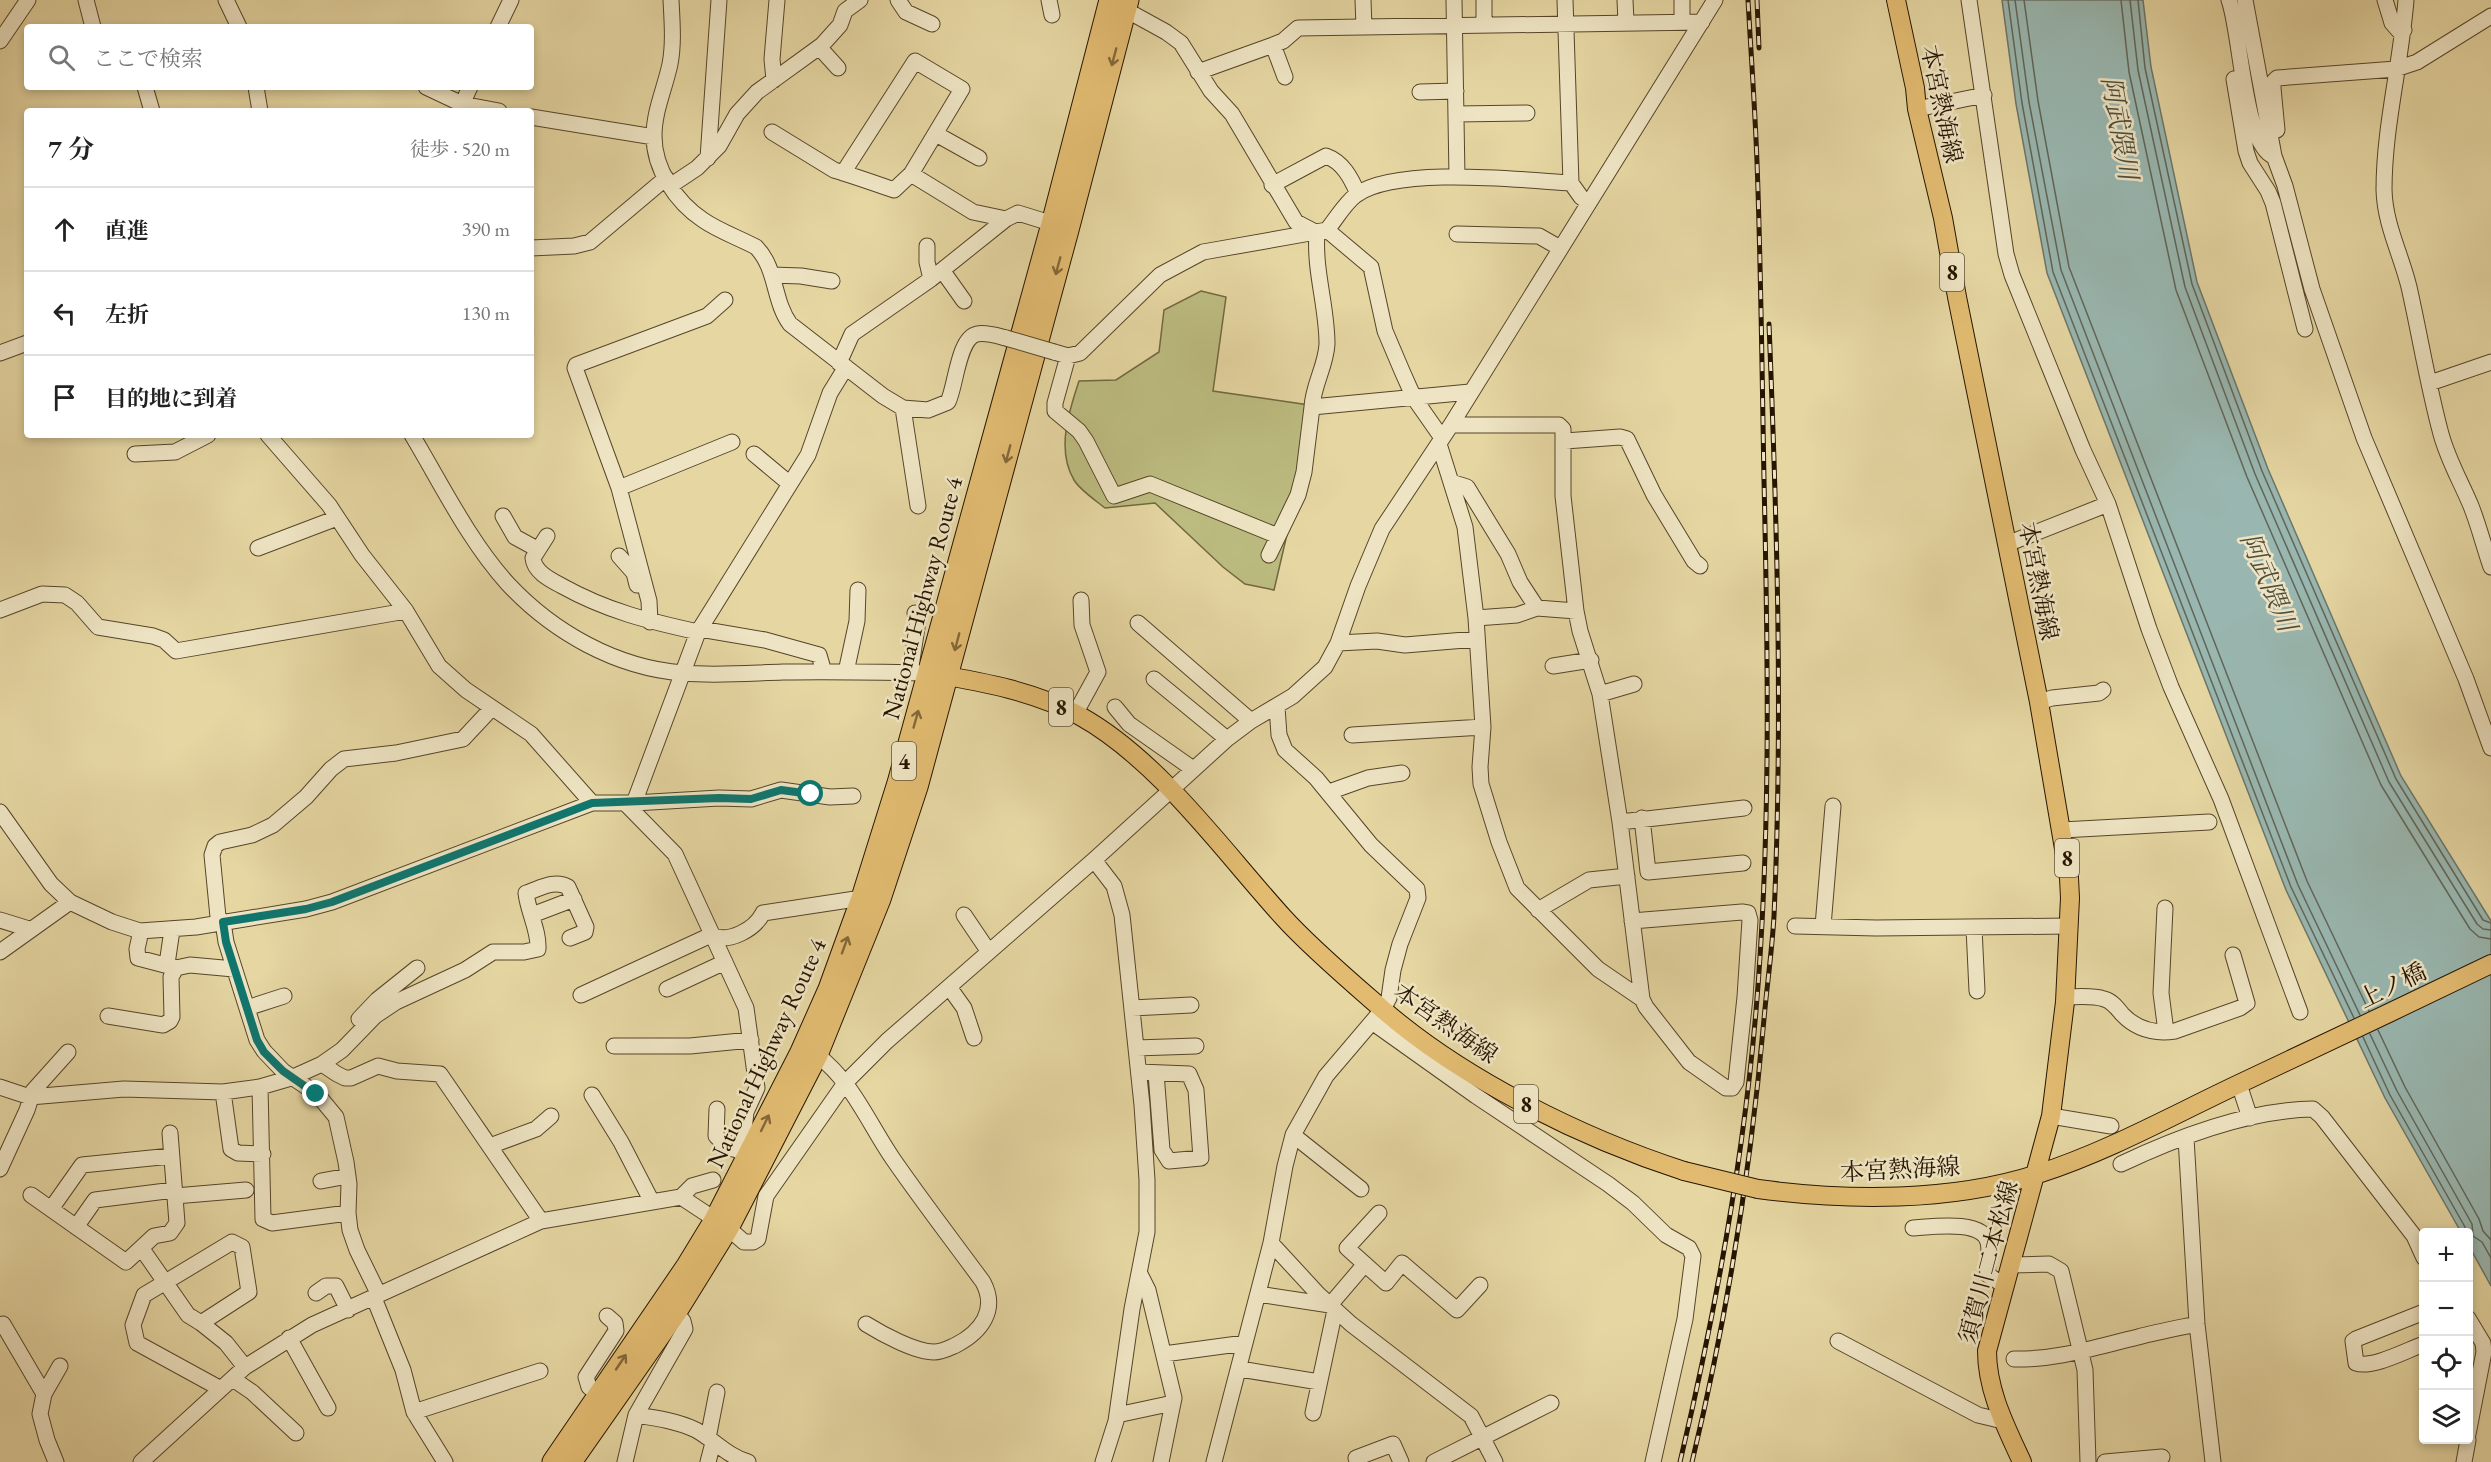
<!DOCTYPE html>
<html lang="ja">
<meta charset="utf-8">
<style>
:root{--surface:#fff;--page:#f2f2f2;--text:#222;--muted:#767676;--line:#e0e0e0}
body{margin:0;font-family:"EB Garamond","Noto Serif JP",serif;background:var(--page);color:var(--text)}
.controls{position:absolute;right:18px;bottom:18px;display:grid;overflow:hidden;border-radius:6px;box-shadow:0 3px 9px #0003}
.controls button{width:54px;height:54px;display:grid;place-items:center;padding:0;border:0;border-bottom:2px solid var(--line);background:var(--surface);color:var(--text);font:30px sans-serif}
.stop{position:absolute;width:18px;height:18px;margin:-14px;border:4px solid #0f766e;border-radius:50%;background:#fff}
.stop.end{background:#0f766e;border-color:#fff;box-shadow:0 2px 6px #0008}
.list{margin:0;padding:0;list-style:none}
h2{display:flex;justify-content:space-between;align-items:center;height:78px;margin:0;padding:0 24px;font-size:26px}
h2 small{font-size:20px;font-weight:400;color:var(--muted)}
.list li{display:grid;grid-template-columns:39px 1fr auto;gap:18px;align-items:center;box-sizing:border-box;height:84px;padding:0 24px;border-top:2px solid var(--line)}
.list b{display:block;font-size:22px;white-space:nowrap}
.list em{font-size:20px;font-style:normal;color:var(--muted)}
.icon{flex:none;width:33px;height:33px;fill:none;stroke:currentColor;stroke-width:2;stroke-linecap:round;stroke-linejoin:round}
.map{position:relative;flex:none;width:2491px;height:1462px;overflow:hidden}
.search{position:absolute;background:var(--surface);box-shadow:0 3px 9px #0003;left:24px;top:24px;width:510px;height:66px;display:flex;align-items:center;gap:15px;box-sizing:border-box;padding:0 21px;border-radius:6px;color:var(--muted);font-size:22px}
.panel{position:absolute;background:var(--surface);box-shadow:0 3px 9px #0003;left:24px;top:108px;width:510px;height:330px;border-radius:6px}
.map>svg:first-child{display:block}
.green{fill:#bcbc80;stroke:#726840;stroke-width:1.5}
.water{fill:#99b7b0;stroke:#6b766a;stroke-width:1.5}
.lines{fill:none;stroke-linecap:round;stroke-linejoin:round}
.shore{stroke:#606658;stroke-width:1.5}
.minor-casing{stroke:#564529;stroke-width:17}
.major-casing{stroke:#271501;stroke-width:20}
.highway-casing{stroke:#271501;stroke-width:23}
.minor{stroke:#eee4c3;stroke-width:15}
.major{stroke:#e2bb71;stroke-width:18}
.highway{stroke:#e2bb71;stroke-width:21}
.rail-casing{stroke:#271501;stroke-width:5}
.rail{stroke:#eee4c3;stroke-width:3;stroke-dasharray:9;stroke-linecap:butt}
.minor-bridge-casing{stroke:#564529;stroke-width:17;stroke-linecap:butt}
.major-bridge-casing{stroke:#271501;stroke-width:20;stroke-linecap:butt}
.minor-bridge{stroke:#eee4c3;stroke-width:15}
.major-bridge{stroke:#e2bb71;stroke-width:18}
.oneway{stroke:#846839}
.route{stroke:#0f766e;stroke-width:8}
.labels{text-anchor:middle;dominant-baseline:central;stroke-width:5;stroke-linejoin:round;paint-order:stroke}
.shield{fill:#eee4c3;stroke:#63533b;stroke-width:1.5}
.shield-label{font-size:22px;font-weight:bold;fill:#271501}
.street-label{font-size:24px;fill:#271501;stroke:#eee4c3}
.water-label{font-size:26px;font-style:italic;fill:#4f4e3e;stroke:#eee4c3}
</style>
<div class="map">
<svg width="2491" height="1462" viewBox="0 0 2491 1462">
<rect width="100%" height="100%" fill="#e5d6a2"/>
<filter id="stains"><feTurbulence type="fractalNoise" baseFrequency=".00333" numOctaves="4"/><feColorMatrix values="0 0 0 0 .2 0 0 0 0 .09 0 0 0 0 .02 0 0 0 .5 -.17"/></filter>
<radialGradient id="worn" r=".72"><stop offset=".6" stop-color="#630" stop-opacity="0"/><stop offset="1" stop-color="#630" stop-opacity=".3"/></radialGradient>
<path class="green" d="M 1201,291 L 1226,297 L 1213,391 L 1309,405 L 1300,479 L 1274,590 L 1245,584 L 1223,567 L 1155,503 L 1105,508 C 1095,500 1080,490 1074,480 C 1056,450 1069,411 1079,381 L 1116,380 L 1159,352 L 1164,310 Z"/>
<path class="water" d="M 2002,0 L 2143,0 L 2151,67 L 2197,282 L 2268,469 L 2401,776 L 2491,921 L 2491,1286 L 2469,1246 L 2468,1232 L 2461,1232 L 2385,1098 L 2286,890 L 2047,273 L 2016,104 Z"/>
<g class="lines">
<path class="shore" d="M 2008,0 L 2022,103 L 2053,272 L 2291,887 L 2354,1018
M 2015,0 L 2029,102 L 2061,270 L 2298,885 L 2360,1015
M 2024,0 L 2038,101 L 2069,267 L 2307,881 L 2369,1011
M 2121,0 L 2129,72 L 2176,290 L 2247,477 L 2381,785 L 2470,929 L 2479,937 L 2491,939
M 2130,0 L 2138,70 L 2185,287 L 2255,474 L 2389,782 L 2477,924 L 2483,929 L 2491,930
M 2138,0 L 2145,68 L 2192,284 L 2262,471 L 2396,779 L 2483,920 L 2491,923
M 2378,1030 L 2405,1087 L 2479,1219 L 2483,1231 L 2491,1240
M 2370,1034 L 2397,1091 L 2472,1224 L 2473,1236 L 2482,1242 L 2491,1258
M 2363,1037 L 2390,1095 L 2465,1227 L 2466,1232"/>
<g class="minor-casing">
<path id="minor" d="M 86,0 L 93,27
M 226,0 L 239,27
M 671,0 C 672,21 674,43 670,64 C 665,88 654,111 654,136 C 654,169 676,202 703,220 C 719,231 739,238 756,247 C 777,268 773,301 790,324 L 883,396 L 903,408 L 928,410 L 948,402 C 956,386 958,338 977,334 C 986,332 998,336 1006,338
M 898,0 L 906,12 L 932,24
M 1049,0 L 1052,15
M 1363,0 L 1364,27
M 1454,0 L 1457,177
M 1484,0 L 1484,25
M 1565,0 L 1571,183 L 1581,197 L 1589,203
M 1625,0 L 1626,22
M 1682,0 L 1682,22
M 1969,0 L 2006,254 L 2012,275 L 2083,450 L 2108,504 L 2149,629 L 2171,687 L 2221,799 L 2300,1012
M 2229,0 C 2241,33 2243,137 2271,155
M 2245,0 L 2274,156 L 2285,186 L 2312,289 L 2364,438 L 2466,679 L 2491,748
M 2385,0 L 2392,23 L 2399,31 L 2404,30
M 2406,0 C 2401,64 2384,126 2384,190 C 2385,225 2401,254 2409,287 C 2420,336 2428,386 2441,434 C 2448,460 2461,482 2471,506 C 2479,526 2484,547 2491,567
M 1126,10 L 1166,32 L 1181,43 L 1211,91 L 1232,114 L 1296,222 L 1317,233 C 1314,271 1327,306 1327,344 C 1326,366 1313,385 1312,407 L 1470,392
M 498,27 L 511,0
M 0,41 L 28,0
M 1273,45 L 1285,77
M 819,47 L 838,68
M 1198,72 L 1273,45 L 1283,41 L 1298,28 L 1702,22
M 2234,79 L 2246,151 L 2250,163 L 2268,191 L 2273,203 L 2305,329
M 774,80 L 772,59 L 777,0
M 145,87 L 152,111
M 256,87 L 260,111
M 426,87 L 462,104 L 499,111
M 1420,92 L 1456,91
M 1917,109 L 1984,95
M 459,111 L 470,87
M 1456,114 L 1527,113
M 531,117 L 654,137
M 2277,130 L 2273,88 L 2273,82 L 2277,78 L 2396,69 L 2417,62 L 2491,16
M 772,132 L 834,170 C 854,176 874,183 894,190 L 911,174 L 962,89 L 915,61 L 843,173
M 936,134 L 979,158
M 708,158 L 719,0
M 911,174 L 973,212 L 1006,219
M 1272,185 L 1326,156 C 1343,162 1351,178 1358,194
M 670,186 L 697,168 L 719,146 L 737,114 L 757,92 L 822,45 L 840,25 L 845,11 L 860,0
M 1327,230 L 1371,267 L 1385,331 L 1402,371 L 1414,398 L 1442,438
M 1457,234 L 1539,236 L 1560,248
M 927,246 L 927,262 L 931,279
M 531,248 L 574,246 L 590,242 L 666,178
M 942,270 L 964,301
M 772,275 L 801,276 L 832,281
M 1054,352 L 1068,356 L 1080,353 L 1160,275 L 1203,252 L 1327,230 C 1336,219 1345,203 1356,195 C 1396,166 1521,180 1571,183
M 0,353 L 27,343
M 1068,356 L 1055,403 L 1055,411 L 1079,431 L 1086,441 L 1114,496 L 1150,484 L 1278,536
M 839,363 L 852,334 L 931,279 L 1006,219 L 1018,213 L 1060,226
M 2430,383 L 2491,362
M 903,408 L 918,506
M 1451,425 L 1559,425 L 1563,429 L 1563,496 L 1576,611 L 1580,631 L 1600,694 L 1620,822 L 1642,999 L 1646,1007 L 1689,1062 L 1726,1088 L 1732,1088 L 1736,1082 L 1745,997 L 1750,920 L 1748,913 L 1742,912 L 1632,921
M 268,435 L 329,505 L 362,555 L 406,611 L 439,666 L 466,690 L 531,734 L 592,803
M 412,435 C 442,485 469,541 508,584 C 553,632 616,668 683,673 C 716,676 750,673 783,672 C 832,671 880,672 929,673
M 1565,441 L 1620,437 L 1627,439 L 1654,495 L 1694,561 L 1700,566
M 1439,444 L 1465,527 L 1476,618 L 1483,727 L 1480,767 L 1481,784 L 1499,842 L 1517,888 L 1598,969 L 1642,999
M 135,454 L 175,452 L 208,435
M 754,454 L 790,484
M 1451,482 L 1467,487 L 1508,554 L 1520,582 L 1537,608
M 619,488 L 732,442
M 503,516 L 515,537 L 537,549
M 547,536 L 533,558 C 534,572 551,580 562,586 C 607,611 648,621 698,632
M 2007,544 L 2108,504
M 258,548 L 337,518
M 1269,555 L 1298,495 L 1304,472 L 1312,407
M 619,556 L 634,573 L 637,585
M 0,610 L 42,594 L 65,595 L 77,603 L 98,627 L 153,636 L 164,640 L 176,651 L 406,611
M 1476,618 L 1517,615 L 1537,608 L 1576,611
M 650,622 L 649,601 L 619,488 L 575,368 L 576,365 L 707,316 L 725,300
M 1138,623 L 1251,721
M 700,629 L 765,640 L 819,655 L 824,672
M 1338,643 L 1377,641 L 1405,645 L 1477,639
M 1553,666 L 1591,660
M 846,672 L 857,621 L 858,590
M 910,673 L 918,621 L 915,613
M 1154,679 L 1227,739
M 1600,694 L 1634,684
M 2039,702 L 2052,698 L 2099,693 L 2103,690
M 1115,707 L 1129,724 L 1193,769
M 1075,714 L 1098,672 L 1082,625 L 1081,600
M 1352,735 L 1483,727
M 1329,792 L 1368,778 L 1402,773
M 625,803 L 634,803 L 698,632 L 808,455 L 830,393 L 846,367
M 634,803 L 719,798 L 751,799 L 781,790 L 830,797 L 853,796
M 0,812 L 51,884 L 70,902 L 112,922 L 140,931 L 196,927 L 306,909 L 332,902 L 592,803 L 625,803 L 675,854 L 746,1008 L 757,1088 L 746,1112 L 744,1131 L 733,1149
M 1642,818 L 1648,872 L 1743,863
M 1620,822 L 1744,808
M 2062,830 L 2209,822
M 1094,860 L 1114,886 L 1122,915 L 1142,1105 L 1147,1180 L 1147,1232 L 1132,1309 L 1116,1421 L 1103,1462
M 2165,908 L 2161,993 L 2166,1032
M 1538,910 L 1589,880 L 1627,876
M 532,915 L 574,899
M 964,915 L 989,952
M 0,920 L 29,929
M 1795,926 L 1876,928 L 2069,926
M 1823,926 L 1833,806
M 1974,928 L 1977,991
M 141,931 L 137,949 L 138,958 L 176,968
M 0,952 L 70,902
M 167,964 L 172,930
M 949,987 L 964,1008 L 974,1038
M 667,989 L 725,962
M 581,995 L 711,935 C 729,944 755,929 763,913 L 862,898
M 2065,997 C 2077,997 2092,995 2104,999 C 2112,1001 2117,1008 2122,1014 C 2136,1029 2155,1034 2175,1031 L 2240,1008 L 2247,1003 L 2233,955
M 247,1008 L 284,996
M 1132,1008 L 1191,1005
M 108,1016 L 163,1025 L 170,1021 L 172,1017 L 171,977 L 176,968 L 190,965 L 234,969
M 359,1019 L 377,1000 L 417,968
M 1372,1022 L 1476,1096 L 1608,1184 L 1633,1203 L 1666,1235 L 1689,1248 L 1693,1256 L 1685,1319 L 1653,1462
M 614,1046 L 690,1046 L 751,1040
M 1136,1048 L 1196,1046
M 817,1055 C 852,1081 869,1124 893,1159 C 922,1201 953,1241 983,1282 C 998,1310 981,1332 956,1345 C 949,1348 942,1352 934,1352 C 915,1352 882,1334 866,1324
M 322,1064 L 342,1050 L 375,1016 L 396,1002 L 465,970 L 493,952 L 524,952 L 538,949 C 539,930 528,912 526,893 C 539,889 554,879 568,887 L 586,927 L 585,932 L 570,938
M 1139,1072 L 1189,1074 L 1196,1090 L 1201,1158 L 1169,1161 L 1162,1150 L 1156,1073
M 2239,1084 L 2250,1118
M 0,1087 L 30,1097 L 124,1089 L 223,1092 L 260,1087 L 291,1078 L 322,1064 L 337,1074 L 345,1078 L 351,1078 L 378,1066 L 397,1071 L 440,1074 L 541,1221
M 260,1087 L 263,1219 L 272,1223 L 348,1213
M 223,1092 L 231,1149 L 238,1153 L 263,1154
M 592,1095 L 621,1142 L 652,1202
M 717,1109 L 716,1136 L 724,1144 L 741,1152
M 2051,1116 L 2111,1126
M 1293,1135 L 1361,1189
M 2186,1138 L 2197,1324 L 2213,1462
M 490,1146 L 536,1129 L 551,1116
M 2121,1164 C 2178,1137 2250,1110 2313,1109 L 2322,1117 L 2414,1236 L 2424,1258
M 0,1169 L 27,1110 L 33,1091 L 68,1052
M 321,1181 L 348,1176
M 31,1195 L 126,1262 L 154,1236 L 170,1233 L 177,1223 L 170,1133
M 175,1196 L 246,1190
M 681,1197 L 692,1186 L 713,1180
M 51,1209 L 82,1165 L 171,1156
M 1379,1213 L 1347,1248 L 1386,1283 L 1402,1263 L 1457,1310 L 1480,1285
M 76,1227 L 95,1200 L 174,1190
M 1913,1228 C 1931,1227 1982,1219 1988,1242 C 1991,1253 1986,1264 1988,1275 L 2005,1286
M 1271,1243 L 1318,1294 L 1351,1324 L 1471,1416 L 1495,1462
M 142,1249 L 188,1315 L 201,1323 L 226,1343 L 245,1367
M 2011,1265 L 2049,1264 L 2061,1271 L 2085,1370 L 2088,1462
M 1140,1274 L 1148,1290 L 1174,1398 L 1161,1462
M 316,1293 L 326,1286 L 336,1286 L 348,1310
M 1258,1294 L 1330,1305 L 1365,1264
M 379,1295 L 357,1250 L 350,1230 L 348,1213 L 349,1184 L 346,1162 L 336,1117 L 317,1094 L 283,1071 L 264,1051 L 257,1040 L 226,942 L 223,922 L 218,917 L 212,855 L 215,846 L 220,842 L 252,835 L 273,825 L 306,797 L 331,769 L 344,759 L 396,753 L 463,739 L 492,708
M 374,1298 L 403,1370 L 414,1412 L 445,1462
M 676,1312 L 683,1321 L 685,1329 L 636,1415 C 656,1418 677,1421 696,1430 C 714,1440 727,1456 748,1462
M 2424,1312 L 2356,1339 L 2353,1341 L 2356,1363 C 2372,1369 2407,1350 2424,1344
M 2468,1318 L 2483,1343 L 2484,1352 L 2468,1434
M 201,1323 L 249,1292 L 242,1247 L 232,1242 L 144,1295 L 133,1325 L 137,1343 L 221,1389
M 3,1324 L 44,1394 L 40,1414 L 47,1440 L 56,1462
M 289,1338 L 328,1408
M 1838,1341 L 1978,1415 L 2003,1421
M 1164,1354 L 1245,1343
M 2014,1359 C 2057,1360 2096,1347 2138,1337 C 2157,1332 2178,1328 2197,1324
M 1240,1369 L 1319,1382
M 233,1379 L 252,1392 L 296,1433
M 44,1394 L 60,1366
M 599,1394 L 589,1387 L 586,1377 L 616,1331 L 615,1323 L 607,1316
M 414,1412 L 540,1371
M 1313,1413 L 1335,1310
M 1117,1415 L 1173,1403
M 708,1438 L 717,1392
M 1356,1458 L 1393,1444 L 1401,1462
M 141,1462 L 245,1367 L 312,1325 L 541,1221 L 681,1197 L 728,1228 L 744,1242 L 753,1242 L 758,1239 L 766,1196 L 845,1083 L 887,1041 L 1094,860 L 1227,739 L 1251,721 L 1293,696 L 1325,667 L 1338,643 L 1358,586 L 1382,529 L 1451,425 L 1715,0
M 625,1462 L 636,1415
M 708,1462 L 713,1443
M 1214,1462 L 1271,1243 L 1285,1166 L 1293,1135 L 1326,1076 L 1383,1009 L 1389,998 L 1393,970 L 1400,944 L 1418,898 L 1417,889 L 1371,845 L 1316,778 L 1285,750 L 1279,735 L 1277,707
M 1434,1462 L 1551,1403
M 2105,1462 L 2162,1457
M 2464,1462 L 2468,1440"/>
</g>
<g class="major-casing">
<path id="major" d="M 1896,0 L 1915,88 L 1917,109 L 1943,218 L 1957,297 L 2039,702 L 2069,878 L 2070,898 L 2065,1002 L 2051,1116 L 1987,1351 C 1987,1391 2006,1427 2022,1462
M 935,674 C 983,682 1037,692 1080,716 C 1159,760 1223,851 1283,917 C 1310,947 1350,981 1381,1008 C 1462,1079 1582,1138 1684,1171
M 1758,1189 C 1848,1201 1951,1202 2038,1174 C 2109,1151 2173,1115 2241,1083 C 2324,1044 2408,1004 2491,964"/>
</g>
<g class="highway-casing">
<path id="highway" d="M 553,1462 L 687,1266 L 715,1220 L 801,1052 L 829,989 L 862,898 L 898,783 L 1052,224 L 1110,0
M 571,1462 L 676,1312 L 728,1228 L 817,1055 L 880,899 L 917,787 L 1068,230 L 1128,0"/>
</g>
<use href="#minor" class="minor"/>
<use href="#major" class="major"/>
<use href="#highway" class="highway"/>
<g class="rail-casing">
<path id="rail" d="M 1757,0 L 1759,48
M 1680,1462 C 1715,1314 1743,1163 1756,1011 C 1771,834 1768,657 1764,480 C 1762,374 1761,268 1757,162 C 1755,108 1751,54 1748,0
M 1692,1462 C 1727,1317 1751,1168 1764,1019 C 1767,985 1772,951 1774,916 C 1783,718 1777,522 1769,324"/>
</g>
<use href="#rail" class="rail"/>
<g class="minor-bridge-casing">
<path id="minor-bridge" d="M 1006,338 L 1054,352"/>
</g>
<g class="major-bridge-casing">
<path id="major-bridge" d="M 1684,1171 L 1758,1189"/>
</g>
<use href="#minor-bridge" class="minor-bridge"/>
<use href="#major-bridge" class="major-bridge"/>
</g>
<defs><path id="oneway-shaft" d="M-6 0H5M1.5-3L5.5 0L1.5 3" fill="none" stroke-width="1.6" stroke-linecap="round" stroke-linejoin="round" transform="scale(1.5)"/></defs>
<g class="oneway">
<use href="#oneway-shaft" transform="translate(1114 57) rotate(105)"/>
<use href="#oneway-shaft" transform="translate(1058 266) rotate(105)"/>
<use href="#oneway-shaft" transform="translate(1008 454) rotate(105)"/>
<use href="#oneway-shaft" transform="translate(957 642) rotate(105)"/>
<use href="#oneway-shaft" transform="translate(916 719) rotate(-74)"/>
<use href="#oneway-shaft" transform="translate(845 945) rotate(-70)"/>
<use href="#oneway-shaft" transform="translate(765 1123) rotate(-64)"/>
<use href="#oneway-shaft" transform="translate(621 1362) rotate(-56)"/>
</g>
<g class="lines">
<path class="route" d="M 316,1094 L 283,1071 L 264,1052 L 257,1040 L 226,942 L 223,922 L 306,909 L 332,902 L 592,803 L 719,798 L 751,799 L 781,790 L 811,794"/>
</g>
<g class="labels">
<g class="shield">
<rect x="1940" y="253" width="24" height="38" rx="4.5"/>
<rect x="1049" y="688" width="24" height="38" rx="4.5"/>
<rect x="892" y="742" width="24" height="38" rx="4.5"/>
<rect x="2055" y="839" width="24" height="38" rx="4.5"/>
<rect x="1514" y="1085" width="24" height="38" rx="4.5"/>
</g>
<g class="shield-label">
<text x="1952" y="272">8</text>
<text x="1061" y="707">8</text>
<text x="904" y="761">4</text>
<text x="2067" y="858">8</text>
<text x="1526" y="1104">8</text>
</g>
<g class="street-label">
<text transform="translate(1942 104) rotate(78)">本宮熱海線</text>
<text transform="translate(2039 581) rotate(79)">本宮熱海線</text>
<text transform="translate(922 598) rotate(-75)">National Highway Route 4</text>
<text transform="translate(2392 985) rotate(-26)">上ノ橋</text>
<text transform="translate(1446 1023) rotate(35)">本宮熱海線</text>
<text transform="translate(766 1053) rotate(-65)">National Highway Route 4</text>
<text transform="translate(1900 1169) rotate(-3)">本宮熱海線</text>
<text transform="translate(1988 1262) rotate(-75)">須賀川二本松線</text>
</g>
<g class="water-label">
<text transform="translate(2120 128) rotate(80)">阿武隈川</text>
<text transform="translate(2269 582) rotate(67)">阿武隈川</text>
</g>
</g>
<rect width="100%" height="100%" filter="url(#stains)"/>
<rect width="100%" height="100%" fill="url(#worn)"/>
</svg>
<div class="controls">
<button>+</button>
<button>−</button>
<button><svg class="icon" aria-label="locate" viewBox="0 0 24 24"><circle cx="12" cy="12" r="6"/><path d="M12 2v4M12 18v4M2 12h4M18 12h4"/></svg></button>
<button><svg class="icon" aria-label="layers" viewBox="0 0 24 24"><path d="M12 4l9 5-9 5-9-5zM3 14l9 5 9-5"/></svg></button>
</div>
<div class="stop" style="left:811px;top:794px"></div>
<div class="stop end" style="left:316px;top:1094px"></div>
<div class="search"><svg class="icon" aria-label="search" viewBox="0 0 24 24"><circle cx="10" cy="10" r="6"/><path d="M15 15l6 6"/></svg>ここで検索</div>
<section class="panel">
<h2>7 分<small>徒歩 · 520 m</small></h2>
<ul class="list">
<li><svg class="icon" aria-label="ahead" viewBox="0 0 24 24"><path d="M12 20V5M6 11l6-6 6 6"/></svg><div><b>直進</b></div><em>390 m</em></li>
<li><svg class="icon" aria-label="left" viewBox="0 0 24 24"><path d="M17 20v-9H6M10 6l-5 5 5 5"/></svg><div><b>左折</b></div><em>130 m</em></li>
<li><svg class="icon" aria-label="arrive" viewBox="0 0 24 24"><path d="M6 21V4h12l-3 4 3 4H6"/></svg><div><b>目的地に到着</b></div></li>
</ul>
</section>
</div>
